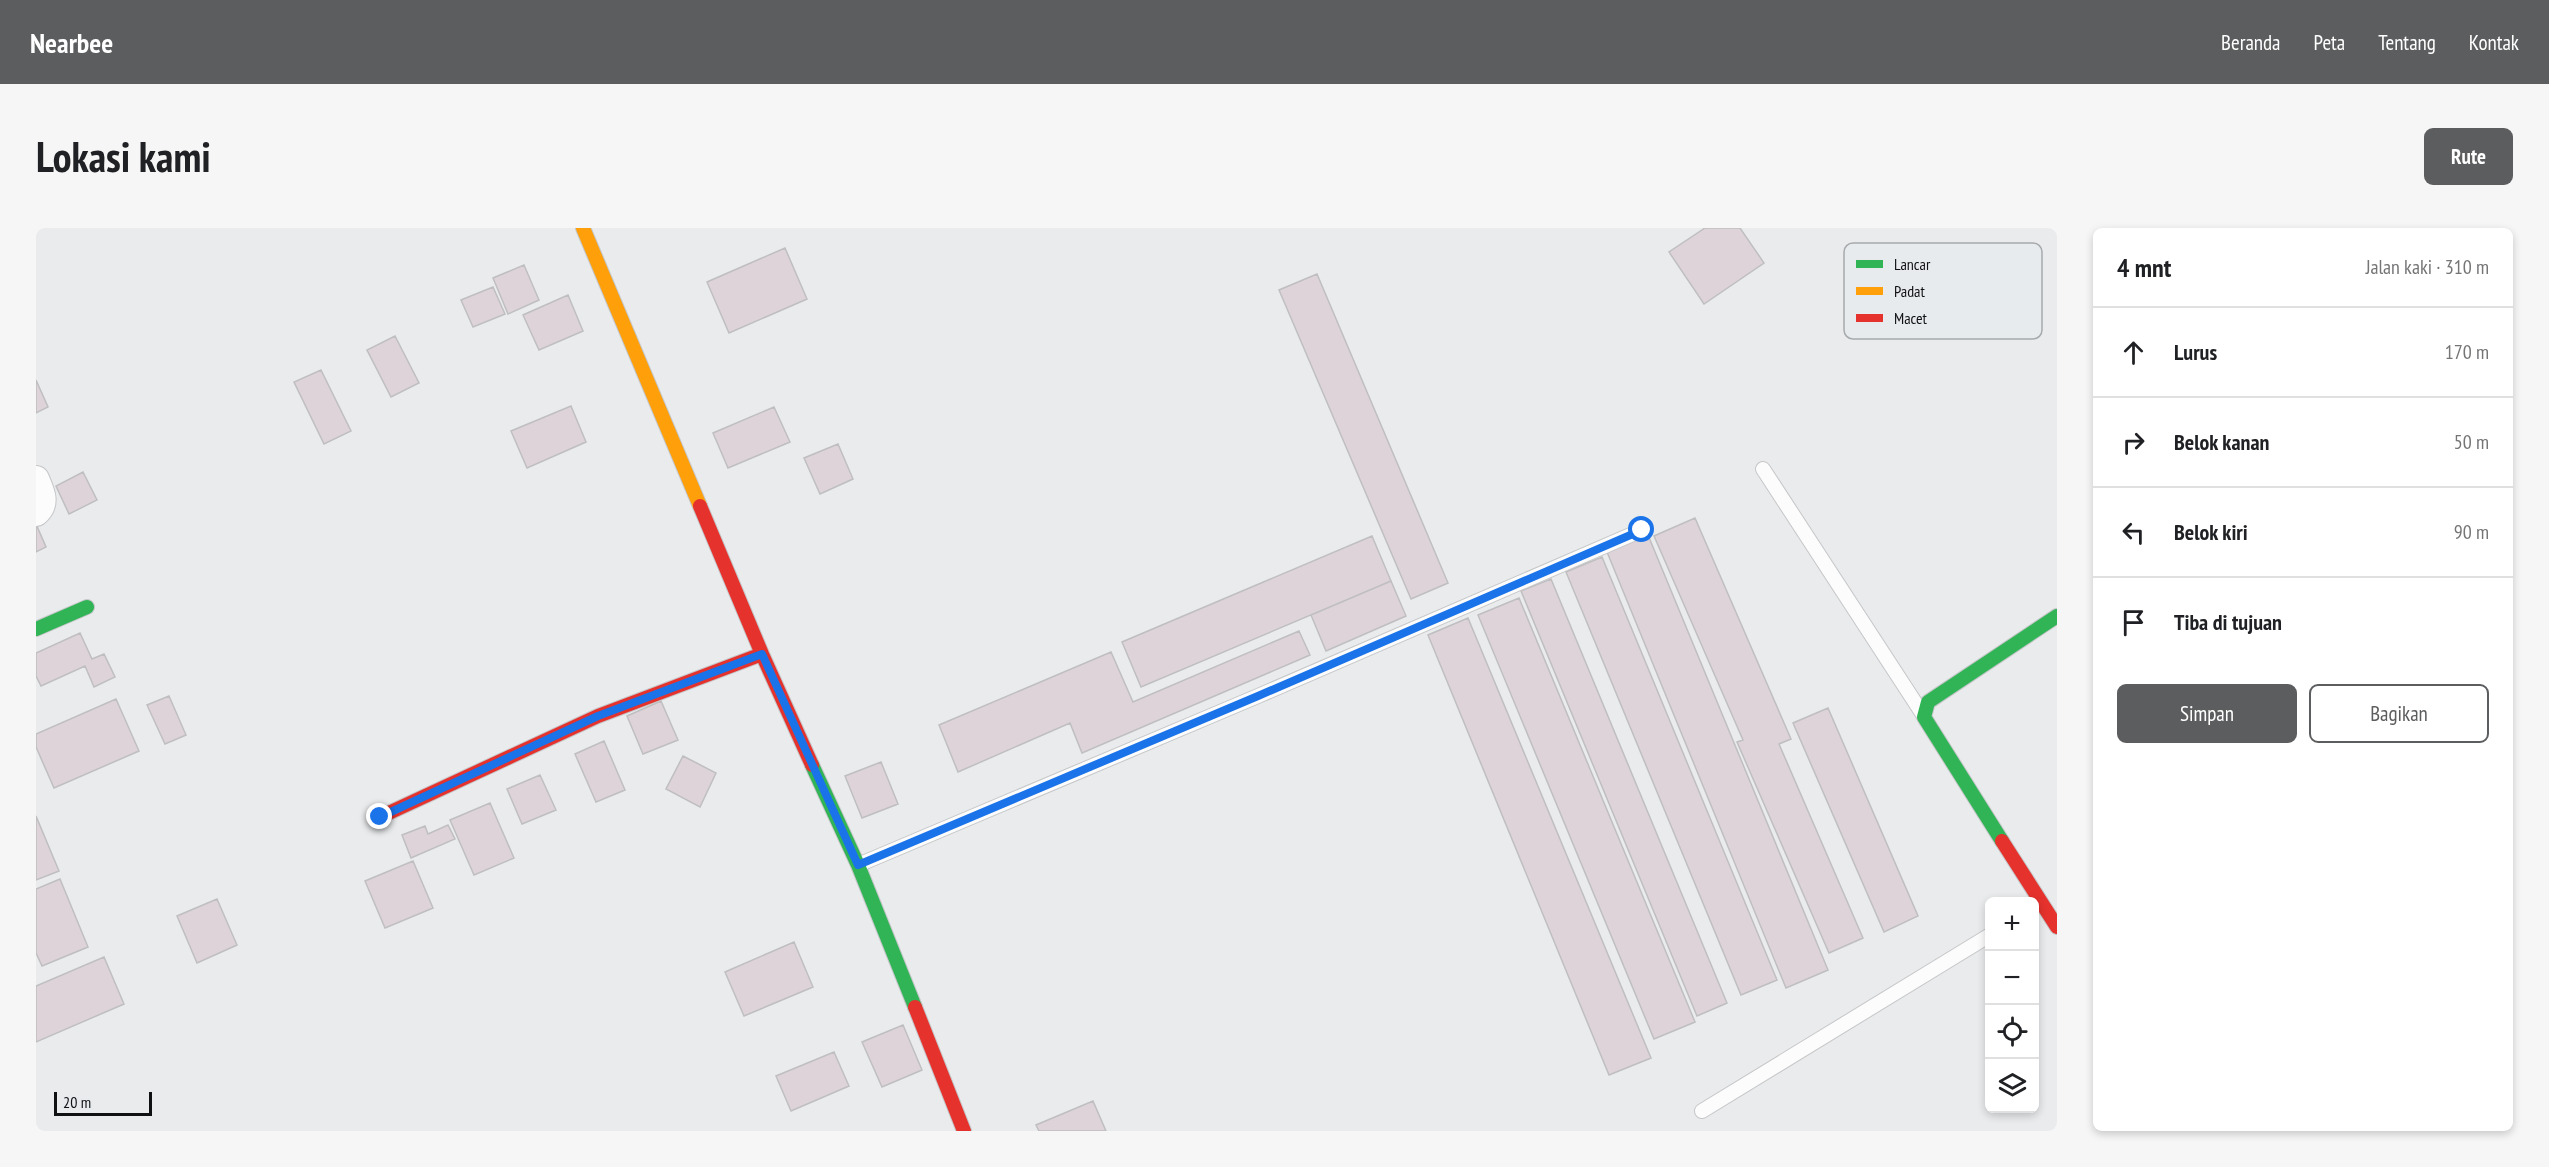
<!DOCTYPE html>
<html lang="id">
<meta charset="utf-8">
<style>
:root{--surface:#fff;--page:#f6f6f6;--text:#202124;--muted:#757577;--line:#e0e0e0;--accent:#5c5d5f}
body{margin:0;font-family:"PT Sans Narrow",sans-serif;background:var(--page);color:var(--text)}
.controls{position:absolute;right:18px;bottom:18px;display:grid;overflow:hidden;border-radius:9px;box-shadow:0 3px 9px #0003}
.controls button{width:54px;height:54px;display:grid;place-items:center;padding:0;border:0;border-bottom:2px solid var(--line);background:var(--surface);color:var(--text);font:30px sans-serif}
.scale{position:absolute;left:18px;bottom:15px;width:98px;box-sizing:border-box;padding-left:6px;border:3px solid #101112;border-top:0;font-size:16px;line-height:21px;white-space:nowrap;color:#101112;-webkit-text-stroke:4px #e8ebee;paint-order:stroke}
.stop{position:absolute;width:18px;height:18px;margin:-14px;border:4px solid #1a73e8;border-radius:50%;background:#fff}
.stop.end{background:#1a73e8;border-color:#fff;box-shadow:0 2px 6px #0008}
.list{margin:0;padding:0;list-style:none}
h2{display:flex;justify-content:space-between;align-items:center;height:78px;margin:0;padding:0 24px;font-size:26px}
h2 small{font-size:20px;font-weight:400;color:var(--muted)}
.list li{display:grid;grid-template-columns:39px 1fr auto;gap:18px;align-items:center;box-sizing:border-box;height:90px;padding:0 24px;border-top:2px solid var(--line)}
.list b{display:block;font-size:22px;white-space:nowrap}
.list em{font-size:20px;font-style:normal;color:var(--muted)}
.actions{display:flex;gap:12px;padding:18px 24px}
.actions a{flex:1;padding:14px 0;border:2px solid var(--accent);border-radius:9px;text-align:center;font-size:21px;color:var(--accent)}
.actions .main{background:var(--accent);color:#fff}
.icon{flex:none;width:33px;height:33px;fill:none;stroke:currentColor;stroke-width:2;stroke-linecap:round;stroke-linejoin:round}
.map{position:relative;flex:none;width:2021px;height:903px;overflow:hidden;border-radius:9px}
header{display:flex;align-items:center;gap:36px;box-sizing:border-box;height:84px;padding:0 30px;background:var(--accent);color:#fff}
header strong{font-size:28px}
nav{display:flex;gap:33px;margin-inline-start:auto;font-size:21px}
.intro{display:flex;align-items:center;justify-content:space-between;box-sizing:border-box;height:144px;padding:0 36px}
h1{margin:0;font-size:42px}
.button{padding:15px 27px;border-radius:9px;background:var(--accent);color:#fff;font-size:21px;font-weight:700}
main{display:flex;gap:36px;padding:0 36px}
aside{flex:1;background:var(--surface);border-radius:9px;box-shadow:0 3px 9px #0003}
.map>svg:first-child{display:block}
.building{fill:#ddd3d9;stroke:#bfbec0;stroke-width:1.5}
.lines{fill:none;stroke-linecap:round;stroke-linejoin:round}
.lane-casing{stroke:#c5c6c8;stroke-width:16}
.street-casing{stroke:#c5c6c8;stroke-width:28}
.fast-casing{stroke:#c5c6c8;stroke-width:16}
.slow-casing{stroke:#c5c6c8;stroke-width:16}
.jam-casing{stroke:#c5c6c8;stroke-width:16}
.lane{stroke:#fcfcfc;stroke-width:14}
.street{stroke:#fcfcfc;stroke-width:26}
.fast{stroke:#30b455;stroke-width:14}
.slow{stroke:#ff9f0a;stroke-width:14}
.jam{stroke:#e5322d;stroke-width:14}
.route{stroke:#1a73e8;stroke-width:8}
.key{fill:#e8ebee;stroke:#a7aaac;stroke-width:1.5}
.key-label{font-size:16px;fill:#101112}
</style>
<header>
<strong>Nearbee</strong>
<nav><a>Beranda</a><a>Peta</a><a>Tentang</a><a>Kontak</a></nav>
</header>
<div class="intro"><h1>Lokasi kami</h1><a class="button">Rute</a></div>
<main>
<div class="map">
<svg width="2021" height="903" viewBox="0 0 2021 903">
<rect width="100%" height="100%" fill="#e9ebed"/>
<path class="building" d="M 1669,0 L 1704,0 L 1728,35 L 1668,76 L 1633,24 Z
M 749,20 L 771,71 L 693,105 L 671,54 Z
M 488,37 L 503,72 L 472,86 L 457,50 Z
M 1281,46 L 1412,355 L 1375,371 L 1243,62 Z
M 457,59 L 469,86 L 437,99 L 425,72 Z
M 532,67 L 547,103 L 503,122 L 487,87 Z
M 359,108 L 383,155 L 355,169 L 331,122 Z
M 285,142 L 315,203 L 288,216 L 258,154 Z
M 0,152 L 12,179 L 0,185 Z
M 535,178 L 550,214 L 491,240 L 475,203 Z
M 738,179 L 754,214 L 692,240 L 677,205 Z
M 802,216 L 817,251 L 784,266 L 768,230 Z
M 47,244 L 61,272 L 33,286 L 20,258 Z
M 1659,290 L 1755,511 L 1743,516 L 1827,710 L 1793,725 L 1701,514 L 1707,512 L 1618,308 Z
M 0,296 L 10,319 L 0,324 Z
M 1612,307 L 1792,742 L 1750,760 L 1571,324 Z
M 1336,308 L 1355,353 L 1105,459 L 1086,414 Z
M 1566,329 L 1741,752 L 1705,767 L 1530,344 Z
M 1515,351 L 1691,775 L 1661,788 L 1485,363 Z
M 1355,353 L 1370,388 L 1290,423 L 1275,387 Z
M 1483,370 L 1659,794 L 1618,811 L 1442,387 Z
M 1432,390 L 1615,830 L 1573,847 L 1392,407 Z
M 1263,403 L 1274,427 L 1046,525 L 1034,495 L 922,544 L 903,497 L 1075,424 L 1097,474 Z
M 44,405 L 56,431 L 68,426 L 79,449 L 58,459 L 49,438 L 5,458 L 0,448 L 0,425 Z
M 133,468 L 150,507 L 129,516 L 111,477 Z
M 80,471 L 103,523 L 18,560 L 0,519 L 0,506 Z
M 625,473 L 642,512 L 607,526 L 591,488 Z
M 1792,480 L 1882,688 L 1848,704 L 1757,495 Z
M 568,513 L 589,562 L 560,574 L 539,526 Z
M 647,528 L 680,545 L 664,579 L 630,561 Z
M 845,534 L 862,576 L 826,590 L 809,548 Z
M 504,547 L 520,582 L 486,596 L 471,561 Z
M 454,575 L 478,630 L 438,647 L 414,592 Z
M 0,588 L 23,643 L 0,652 Z
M 412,597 L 419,611 L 375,630 L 366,607 L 389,598 L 392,606 Z
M 377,633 L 397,680 L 349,700 L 329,653 Z
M 24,651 L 52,719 L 6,738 L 0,725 L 0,661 Z
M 181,671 L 201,717 L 161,735 L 141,688 Z
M 758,714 L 777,759 L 708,788 L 689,744 Z
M 68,729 L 88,776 L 0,814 L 0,758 Z
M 867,797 L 886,842 L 846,859 L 826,814 Z
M 798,824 L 813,858 L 755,883 L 740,848 Z
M 1057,873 L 1070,903 L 1003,903 L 1000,897 Z"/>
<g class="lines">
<g class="lane-casing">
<path id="lane" d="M 1727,241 L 1886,485
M 822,637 L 1222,468 L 1606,302
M 1666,883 L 1954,707"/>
</g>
<g class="street-casing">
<path id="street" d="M 0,251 C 5,263 12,275 0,285"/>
</g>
<g class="fast-casing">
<path id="fast" d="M 0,401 L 51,379
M 776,537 L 822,637 L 879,779
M 1966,613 L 1888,489 L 1892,474 L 2021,388"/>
</g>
<g class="slow-casing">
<path id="slow" d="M 547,0 L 664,278"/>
</g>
<g class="jam-casing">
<path id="jam" d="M 664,278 L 726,426 L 776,537
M 344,589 L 562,488 L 726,426
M 1966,613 L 2021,699
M 879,779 L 928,903"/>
</g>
<use href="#lane" class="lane"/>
<use href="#street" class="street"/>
<use href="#fast" class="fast"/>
<use href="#slow" class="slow"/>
<use href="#jam" class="jam"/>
</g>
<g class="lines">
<path class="route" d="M 344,589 L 562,488 L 726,426 L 822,637 L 1222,468 L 1606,302"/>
</g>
<rect x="1808" y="15" width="198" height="96" rx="9" class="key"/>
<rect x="1820" y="32" width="27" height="8" fill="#30b455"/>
<rect x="1820" y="59" width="27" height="8" fill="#ff9f0a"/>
<rect x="1820" y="86" width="27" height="8" fill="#e5322d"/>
<g class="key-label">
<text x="1858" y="42">Lancar</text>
<text x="1858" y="69">Padat</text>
<text x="1858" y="96">Macet</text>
</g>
</svg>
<div class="controls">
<button>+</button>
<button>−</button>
<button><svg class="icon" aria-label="locate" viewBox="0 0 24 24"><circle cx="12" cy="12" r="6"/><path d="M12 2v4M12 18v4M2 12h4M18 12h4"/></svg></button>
<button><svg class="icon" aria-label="layers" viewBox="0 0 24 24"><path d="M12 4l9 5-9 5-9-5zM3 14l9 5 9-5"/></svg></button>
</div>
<div class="scale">20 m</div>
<div class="stop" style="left:1606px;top:302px"></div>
<div class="stop end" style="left:344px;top:589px"></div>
</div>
<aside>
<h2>4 mnt<small>Jalan kaki · 310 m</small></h2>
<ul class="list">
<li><svg class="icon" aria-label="ahead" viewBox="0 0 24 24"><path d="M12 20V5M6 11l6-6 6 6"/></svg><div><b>Lurus</b></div><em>170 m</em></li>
<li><svg class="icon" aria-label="right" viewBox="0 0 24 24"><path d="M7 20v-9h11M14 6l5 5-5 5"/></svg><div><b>Belok kanan</b></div><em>50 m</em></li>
<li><svg class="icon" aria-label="left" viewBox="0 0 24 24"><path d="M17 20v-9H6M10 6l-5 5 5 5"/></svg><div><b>Belok kiri</b></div><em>90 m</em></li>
<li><svg class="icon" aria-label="arrive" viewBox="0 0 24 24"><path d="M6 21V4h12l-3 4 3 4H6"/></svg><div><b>Tiba di tujuan</b></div></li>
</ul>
<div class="actions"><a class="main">Simpan</a><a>Bagikan</a></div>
</aside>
</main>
